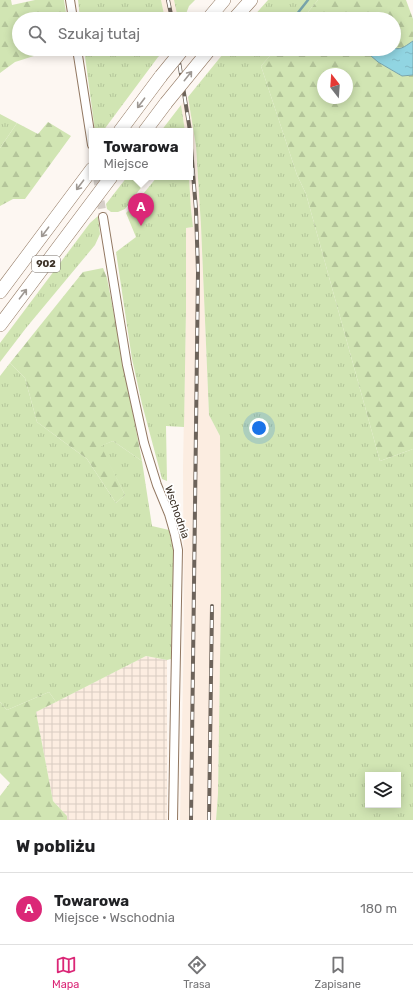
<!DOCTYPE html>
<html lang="pl">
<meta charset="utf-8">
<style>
:root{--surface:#fff;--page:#f6f6f6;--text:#202124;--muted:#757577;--line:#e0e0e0;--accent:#db2777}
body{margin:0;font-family:Rubik,sans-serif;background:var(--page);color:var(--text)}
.controls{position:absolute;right:12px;bottom:12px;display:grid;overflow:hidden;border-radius:0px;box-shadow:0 2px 10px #0003}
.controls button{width:36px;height:36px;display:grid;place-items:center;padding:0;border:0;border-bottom:1px solid var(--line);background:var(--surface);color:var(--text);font:20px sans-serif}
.compass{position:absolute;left:317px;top:68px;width:36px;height:36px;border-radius:50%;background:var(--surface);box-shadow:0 2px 10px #0003;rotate:343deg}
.you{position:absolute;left:259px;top:428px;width:14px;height:14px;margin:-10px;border:3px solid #fff;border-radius:50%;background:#1a73e8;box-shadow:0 0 0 6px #1a73e833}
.badge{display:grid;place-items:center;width:26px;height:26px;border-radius:50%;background:var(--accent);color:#fff;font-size:13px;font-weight:700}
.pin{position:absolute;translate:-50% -33px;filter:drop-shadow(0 1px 2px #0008)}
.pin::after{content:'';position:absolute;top:21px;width:14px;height:12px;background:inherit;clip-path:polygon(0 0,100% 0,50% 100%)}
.popup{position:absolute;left:89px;top:128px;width:104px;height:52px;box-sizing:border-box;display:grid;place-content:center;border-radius:0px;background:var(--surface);filter:drop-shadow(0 1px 3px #0005);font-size:13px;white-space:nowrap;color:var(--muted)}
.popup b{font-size:15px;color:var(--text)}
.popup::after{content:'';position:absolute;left:50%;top:100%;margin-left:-8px;border:8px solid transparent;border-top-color:var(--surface)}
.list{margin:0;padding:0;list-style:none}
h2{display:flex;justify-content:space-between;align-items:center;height:52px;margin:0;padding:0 16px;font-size:17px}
h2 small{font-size:13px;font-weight:400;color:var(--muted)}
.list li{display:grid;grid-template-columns:26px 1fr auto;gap:12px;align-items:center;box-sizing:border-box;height:72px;padding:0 16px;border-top:1px solid var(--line)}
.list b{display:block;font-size:15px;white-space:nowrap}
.list p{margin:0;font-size:13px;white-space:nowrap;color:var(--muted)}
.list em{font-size:13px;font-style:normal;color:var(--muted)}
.icon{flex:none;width:22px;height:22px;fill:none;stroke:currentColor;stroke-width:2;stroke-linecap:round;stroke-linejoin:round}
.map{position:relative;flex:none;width:413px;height:820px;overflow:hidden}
.search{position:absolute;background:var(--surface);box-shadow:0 2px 10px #0003;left:12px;right:12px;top:12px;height:44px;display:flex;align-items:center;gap:10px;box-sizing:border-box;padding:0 14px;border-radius:22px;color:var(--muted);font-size:15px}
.sheet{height:124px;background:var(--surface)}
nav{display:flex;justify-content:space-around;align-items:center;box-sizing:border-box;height:56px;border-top:1px solid var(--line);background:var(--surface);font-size:11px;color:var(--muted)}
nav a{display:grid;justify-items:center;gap:2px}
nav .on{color:var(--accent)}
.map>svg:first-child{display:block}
.industrial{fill:url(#industrial-grid)}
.built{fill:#fcede1}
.grass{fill:url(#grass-tufts);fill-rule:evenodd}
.forest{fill:url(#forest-firs);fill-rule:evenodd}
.water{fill:url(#water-ripples);stroke:#78a4aa}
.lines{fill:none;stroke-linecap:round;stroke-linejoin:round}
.stream{stroke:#78a4aa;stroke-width:2.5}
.minor-tunnel{stroke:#d6cfc9;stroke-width:8;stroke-dasharray:8 4;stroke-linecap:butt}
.minor-casing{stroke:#927862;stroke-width:10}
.primary-casing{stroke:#927862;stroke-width:14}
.minor{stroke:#fff;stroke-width:8}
.primary{stroke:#fff;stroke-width:13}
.rail-casing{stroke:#6d635a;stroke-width:4}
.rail{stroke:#fff;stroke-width:2.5;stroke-dasharray:8;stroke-linecap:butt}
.primary-bridge-casing{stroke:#927862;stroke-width:14;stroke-linecap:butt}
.primary-bridge{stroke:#fff;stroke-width:13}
.oneway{stroke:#9e9893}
.labels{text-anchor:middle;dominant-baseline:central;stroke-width:3.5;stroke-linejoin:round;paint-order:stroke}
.shield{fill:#fff;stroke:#766f68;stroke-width:1}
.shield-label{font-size:10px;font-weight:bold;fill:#3c3127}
.street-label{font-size:11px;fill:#3c3127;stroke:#fff}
</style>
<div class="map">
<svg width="413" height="820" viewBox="0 0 413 820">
<defs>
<pattern id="industrial-grid" width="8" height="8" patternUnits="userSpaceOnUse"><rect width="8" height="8" fill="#fcede1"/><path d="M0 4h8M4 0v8" fill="none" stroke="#d9ccc1"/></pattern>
<pattern id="grass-tufts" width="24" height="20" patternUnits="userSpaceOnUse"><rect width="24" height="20" fill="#d1e5b3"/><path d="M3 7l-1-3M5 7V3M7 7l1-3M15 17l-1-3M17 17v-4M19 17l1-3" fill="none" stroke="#b4c59a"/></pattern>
<pattern id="forest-firs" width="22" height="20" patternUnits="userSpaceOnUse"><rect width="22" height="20" fill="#d1e5b3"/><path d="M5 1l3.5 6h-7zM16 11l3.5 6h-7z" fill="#b4c59a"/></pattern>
<pattern id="water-ripples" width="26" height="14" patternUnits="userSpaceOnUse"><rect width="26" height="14" fill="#91d5e2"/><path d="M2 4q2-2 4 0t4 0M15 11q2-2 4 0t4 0" fill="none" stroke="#7eb7c2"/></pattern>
</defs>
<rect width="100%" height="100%" fill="#fdf7f2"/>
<path class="industrial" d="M 146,656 L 167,660 L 167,820 L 67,820 L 67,816 L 53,801 L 36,712 Z"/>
<path class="built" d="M 161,0 L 174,0 L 178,19 L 165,19 Z
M 188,97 L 196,146 L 201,226 L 209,415 L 220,436 L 221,595 L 218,793 L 216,820 L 180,820 L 184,632 L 183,467 L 186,310 L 186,228 L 193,227 L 191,210 L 189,177 L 190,177 L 190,131 L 185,131 L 181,105 Z"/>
<path class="grass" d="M 78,0 L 161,0 L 165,19 L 80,19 Z
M 174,0 L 195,0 L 189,6 L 184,19 L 178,19 Z
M 268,0 L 318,0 L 302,19 L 251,19 Z
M 84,49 L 164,49 L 103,131 L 95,131 Z
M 227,49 L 276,49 L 261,66 L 297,175 L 306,194 L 380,461 L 413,449 L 413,820 L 216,820 L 218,793 L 221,595 L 220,436 L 209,415 L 201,226 L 196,146 L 188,97 ZM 368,775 L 398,775 L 398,805 L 368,805 Z
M 181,105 L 185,131 L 161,131 Z
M 0,114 L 17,123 L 0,148 Z
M 127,177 L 149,177 L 125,209 L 118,212 L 111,212 L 107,209 L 106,204 Z
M 157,177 L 189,177 L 191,210 L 193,227 L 186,228 L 186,310 L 184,427 L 166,426 L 167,481 L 162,479 L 142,404 L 132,359 L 116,252 L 136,237 L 126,213 L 134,205 Z
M 98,216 L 100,234 L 95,245 L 26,328 L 0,362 L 0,343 L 90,223 Z
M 10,363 L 25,378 L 37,422 L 87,459 L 116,503 L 125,495 L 100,446 L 113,441 L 142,461 L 152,526 L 169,530 L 174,553 L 171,659 L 167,660 L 146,656 L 56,702 L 49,692 L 7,710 L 0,702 L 0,376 Z"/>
<path class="forest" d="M 0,0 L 11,0 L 12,5 L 35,0 L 64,0 L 67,19 L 19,19 L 19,49 L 37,49 L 37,55 L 15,62 L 0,73 Z
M 318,0 L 406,0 L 413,19 L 413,41 C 408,44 401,51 394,48 L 394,19 L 375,19 L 368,15 L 366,19 L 302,19 Z
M 276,49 L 363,49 L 378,62 L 402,76 L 413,75 L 413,449 L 380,461 L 306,194 L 297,175 L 261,66 ZM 323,74 L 347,74 L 347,98 L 323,98 Z
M 48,122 L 71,136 L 25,199 L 13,199 L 0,206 L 0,148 L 17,123 L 38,134 Z
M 103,268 L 107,278 L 142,461 L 113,441 L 101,446 L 125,495 L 116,503 L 87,459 L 37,422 L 25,378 L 10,363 L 83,272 Z
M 49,692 L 56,702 L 36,712 L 53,801 L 67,816 L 67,820 L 0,820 L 0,796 L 10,783 L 0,773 L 0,702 L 7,710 Z"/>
<path class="water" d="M 413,41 L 413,75 L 402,76 L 378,62 L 363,49 L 394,49 L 394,48 C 401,51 408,44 413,41 Z"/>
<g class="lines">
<path class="stream" d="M 293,19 L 308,0"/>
<path class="minor-tunnel" d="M 97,177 L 103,217"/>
<g class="minor-casing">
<path id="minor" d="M 70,0 L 73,19
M 77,49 L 92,145
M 103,217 L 127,365 L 144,443 L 157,485 L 169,514 L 175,535 L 178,550 L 175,703 L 173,820"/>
</g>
<g class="primary-casing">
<path id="primary" d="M 208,19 L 224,0
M 234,19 L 251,0
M 120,131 L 161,76
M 145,131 L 166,103
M 0,292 L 92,169
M 0,325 L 111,177"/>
</g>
<use href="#minor" class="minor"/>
<use href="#primary" class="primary"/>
<g class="rail-casing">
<path id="rail" d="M 168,0 L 172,19
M 177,49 L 190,131
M 190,136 L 196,210 L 198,272 L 191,820
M 209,820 L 212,606"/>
</g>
<use href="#rail" class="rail"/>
<g class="primary-bridge-casing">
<path id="primary-bridge" d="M 161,76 L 183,49
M 166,103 L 210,49"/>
</g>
<use href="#primary-bridge" class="primary-bridge"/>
</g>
<defs><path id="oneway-shaft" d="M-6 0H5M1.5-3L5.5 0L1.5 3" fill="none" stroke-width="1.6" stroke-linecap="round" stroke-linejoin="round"/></defs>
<g class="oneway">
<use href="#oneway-shaft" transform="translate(188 76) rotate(-51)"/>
<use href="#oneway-shaft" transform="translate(141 103) rotate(127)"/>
<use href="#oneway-shaft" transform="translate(80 185) rotate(127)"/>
<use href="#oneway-shaft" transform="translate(45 232) rotate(127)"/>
<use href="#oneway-shaft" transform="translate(23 294) rotate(-53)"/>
</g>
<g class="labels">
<rect class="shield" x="32" y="256" width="28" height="16" rx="3"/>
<g class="shield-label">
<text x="46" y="264">902</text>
</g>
<g class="street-label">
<text transform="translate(177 512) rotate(71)">Wschodnia</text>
</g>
</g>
</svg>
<div class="controls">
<button><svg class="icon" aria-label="layers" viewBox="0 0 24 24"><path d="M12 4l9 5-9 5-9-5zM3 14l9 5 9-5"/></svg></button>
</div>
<svg class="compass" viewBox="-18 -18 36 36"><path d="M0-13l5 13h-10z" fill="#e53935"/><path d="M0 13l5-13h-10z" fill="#757577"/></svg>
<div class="you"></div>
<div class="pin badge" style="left:141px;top:226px">A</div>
<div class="popup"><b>Towarowa</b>Miejsce</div>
<div class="search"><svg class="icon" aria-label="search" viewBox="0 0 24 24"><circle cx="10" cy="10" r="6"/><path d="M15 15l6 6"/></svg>Szukaj tutaj</div>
</div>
<section class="sheet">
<h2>W pobliżu<small></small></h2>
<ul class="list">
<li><span class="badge">A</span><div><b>Towarowa</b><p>Miejsce · Wschodnia</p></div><em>180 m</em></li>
</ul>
</section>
<nav>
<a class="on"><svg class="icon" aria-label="map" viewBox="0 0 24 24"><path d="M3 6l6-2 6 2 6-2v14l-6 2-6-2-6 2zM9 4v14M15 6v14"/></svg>Mapa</a>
<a><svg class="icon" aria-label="directions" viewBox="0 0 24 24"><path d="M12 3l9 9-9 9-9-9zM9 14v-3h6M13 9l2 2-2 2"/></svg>Trasa</a>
<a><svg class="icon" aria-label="saved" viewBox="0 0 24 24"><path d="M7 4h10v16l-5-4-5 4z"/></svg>Zapisane</a>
</nav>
